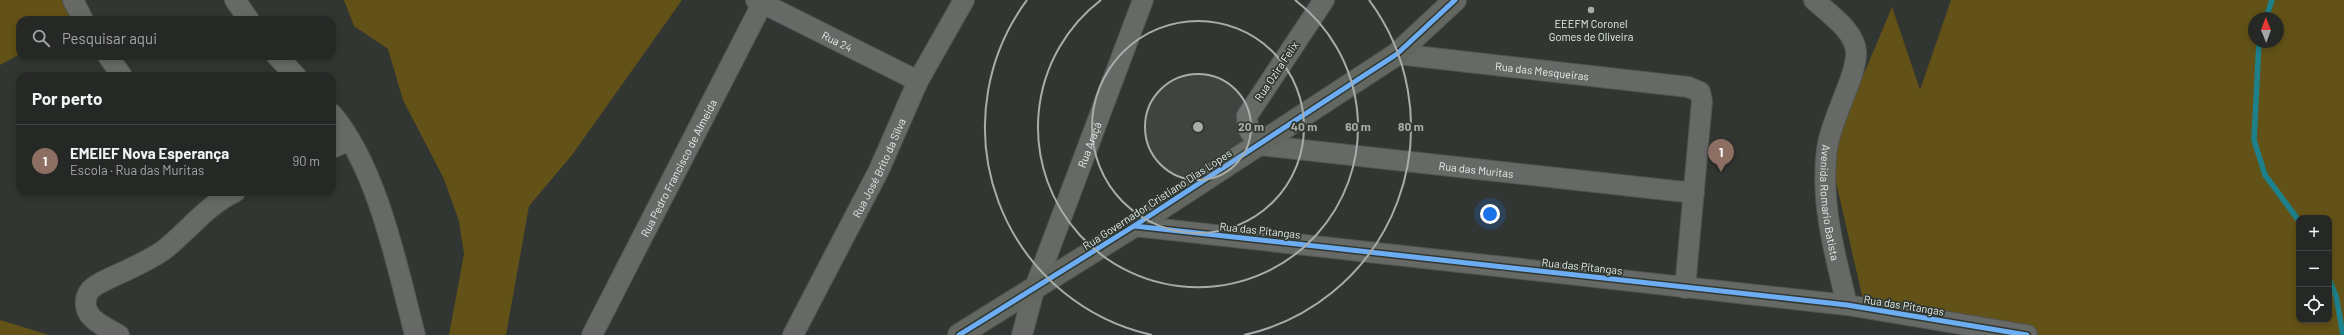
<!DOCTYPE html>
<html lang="pt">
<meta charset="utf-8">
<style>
:root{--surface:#262826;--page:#323432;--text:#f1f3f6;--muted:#a4a6a7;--line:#424443;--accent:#ea580c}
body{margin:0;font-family:Barlow,sans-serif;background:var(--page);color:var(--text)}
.controls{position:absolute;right:12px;bottom:12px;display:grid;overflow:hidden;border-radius:8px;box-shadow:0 2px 6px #0003}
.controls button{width:36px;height:36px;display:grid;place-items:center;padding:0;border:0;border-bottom:1px solid var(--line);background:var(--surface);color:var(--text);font:20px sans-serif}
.compass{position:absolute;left:2248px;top:12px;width:36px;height:36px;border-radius:50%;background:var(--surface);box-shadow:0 2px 6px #0003;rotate:359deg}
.you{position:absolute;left:1490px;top:214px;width:14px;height:14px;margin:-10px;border:3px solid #fff;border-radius:50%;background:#1a73e8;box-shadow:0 0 0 6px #1a73e833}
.badge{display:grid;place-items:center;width:26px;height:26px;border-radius:50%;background:var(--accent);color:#fff;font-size:13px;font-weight:700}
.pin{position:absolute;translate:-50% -33px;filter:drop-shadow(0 1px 2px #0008)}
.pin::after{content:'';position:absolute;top:21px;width:14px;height:12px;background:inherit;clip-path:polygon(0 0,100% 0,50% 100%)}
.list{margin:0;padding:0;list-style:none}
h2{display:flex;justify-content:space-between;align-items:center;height:52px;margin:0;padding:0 16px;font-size:17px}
h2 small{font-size:13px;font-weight:400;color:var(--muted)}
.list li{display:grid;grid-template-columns:26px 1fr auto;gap:12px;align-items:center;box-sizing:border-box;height:72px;padding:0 16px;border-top:1px solid var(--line)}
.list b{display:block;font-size:15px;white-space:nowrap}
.list p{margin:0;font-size:13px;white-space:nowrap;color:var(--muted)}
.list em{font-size:13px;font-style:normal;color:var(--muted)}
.icon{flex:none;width:22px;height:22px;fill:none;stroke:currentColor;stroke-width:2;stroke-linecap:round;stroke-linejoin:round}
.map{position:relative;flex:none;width:2344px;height:335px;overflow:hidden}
.search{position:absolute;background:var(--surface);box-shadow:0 2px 6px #0003;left:16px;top:16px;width:320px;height:44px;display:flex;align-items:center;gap:10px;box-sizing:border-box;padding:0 14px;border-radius:12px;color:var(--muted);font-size:15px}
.panel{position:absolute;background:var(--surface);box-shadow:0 2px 6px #0003;left:16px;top:72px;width:320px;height:124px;border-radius:12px}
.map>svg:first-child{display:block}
.green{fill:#635217;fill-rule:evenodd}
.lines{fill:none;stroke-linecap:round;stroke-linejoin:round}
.stream{stroke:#1d808a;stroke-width:5.5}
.street-casing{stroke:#505350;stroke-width:22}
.secondary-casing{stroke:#505350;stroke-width:24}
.street{stroke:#666966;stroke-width:20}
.secondary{stroke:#63675f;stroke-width:22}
.cycleway-casing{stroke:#303831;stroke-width:8}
.cycleway{stroke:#6dadf4;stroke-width:5}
.ring{fill:none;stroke:#a8ada9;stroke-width:2}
.poi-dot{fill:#a8ada9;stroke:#303831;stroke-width:1.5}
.labels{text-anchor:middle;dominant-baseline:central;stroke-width:3.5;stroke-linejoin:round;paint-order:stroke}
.poi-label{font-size:11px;fill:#e8ede9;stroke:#303831}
.street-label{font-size:11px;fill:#e8ede9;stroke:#303831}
.centre{fill:#a8ada9;stroke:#303831;stroke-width:2}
.ring-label{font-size:12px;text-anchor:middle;font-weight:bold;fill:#a8ada9;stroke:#303831;stroke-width:3.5;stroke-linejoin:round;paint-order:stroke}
</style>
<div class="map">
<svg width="2344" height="335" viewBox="0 0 2344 335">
<rect width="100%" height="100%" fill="#323632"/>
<path class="green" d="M 0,0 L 68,0 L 68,20 L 20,20 L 20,54 L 0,65 Z
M 344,0 L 682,0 L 572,155 L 529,206 L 506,335 L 449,335 L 464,254 L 459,221 L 444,179 L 403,100 L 388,49 L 354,26 Z
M 1951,0 L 2344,0 L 2344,335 L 1992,335 L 1867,317 L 1830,156 L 1844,114 L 1866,69 L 1892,7 L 1920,90 ZM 2254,18 L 2278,18 L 2278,42 L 2254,42 ZM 2299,218 L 2329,218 L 2329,320 L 2299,320 Z
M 0,320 L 49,335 L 0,335 Z"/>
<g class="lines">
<path class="stream" d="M 2266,18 L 2272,0
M 2259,42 L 2254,140 L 2265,175 L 2299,221
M 2329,279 L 2336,296 L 2343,335"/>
<g class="street-casing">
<g id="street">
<path d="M 73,0 L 83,20"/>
<path d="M 235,0 L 249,20"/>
<path id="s1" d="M 756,0 L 918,81"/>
<path id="s2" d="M 1324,0 L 1247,116 L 1248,128 L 1259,145 L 1694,193"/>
<path id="s3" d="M 1814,0 C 1828,13 1854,30 1856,51 C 1858,74 1830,121 1827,149 C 1820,203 1835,254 1847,305"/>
<path id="s4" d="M 1397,54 L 1688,87 L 1700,92 L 1702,101 L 1685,288"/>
<path d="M 108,56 L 122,76"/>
<path d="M 277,56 L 296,76"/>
<path d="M 332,114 C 378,169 397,266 415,335"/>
<path d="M 332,148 L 350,140"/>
<path d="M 1134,226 L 1847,305 L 2027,335"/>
<path d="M 119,335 C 106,327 83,319 86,300 C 87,287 102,282 112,277 C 130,269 148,261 164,250 C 188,231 207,205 235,192"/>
<path id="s5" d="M 592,335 L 764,0"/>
<path id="s6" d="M 793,335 L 879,170 L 918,81 L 964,0"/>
<path id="s7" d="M 1022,335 L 1034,290 L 1143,0"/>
</g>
</g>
<g class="secondary-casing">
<path id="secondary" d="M 959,335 L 1134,226 L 1397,54 L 1455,0"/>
</g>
<use href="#street" class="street"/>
<use href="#secondary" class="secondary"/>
<g class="cycleway-casing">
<path id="cycleway" d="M 1134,226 L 1847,305 L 2027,335
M 959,335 L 1134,226 L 1397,54 L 1455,0"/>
</g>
<use href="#cycleway" class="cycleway"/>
</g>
<circle cx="1198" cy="127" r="53" fill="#a8ada9" fill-opacity=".12"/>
<g class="ring">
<circle cx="1198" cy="127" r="53"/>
<circle cx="1198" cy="127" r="106"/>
<path d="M1295 0A160 160 0 1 1 1101 0"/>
<path d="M1152 335A213 213 0 0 1 1027 0M1369 0A213 213 0 0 1 1244 335"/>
</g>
<circle class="poi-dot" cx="1591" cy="10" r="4"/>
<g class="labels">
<g class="poi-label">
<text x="1591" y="23">EEEFM Coronel<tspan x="1591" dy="13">Gomes de Oliveira</tspan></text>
</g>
<g class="street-label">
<text stroke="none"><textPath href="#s1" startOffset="91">Rua 24</textPath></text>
<text transform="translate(1276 71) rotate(-56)">Rua Ozira Felix</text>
<text stroke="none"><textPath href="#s4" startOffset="146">Rua das Mesqueiras</textPath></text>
<text stroke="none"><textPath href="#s7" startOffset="202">Rua Araçá</textPath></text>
<text stroke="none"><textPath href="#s6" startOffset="188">Rua José Brito da Silva</textPath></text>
<text stroke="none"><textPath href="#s5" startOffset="188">Rua Pedro Francisco de Almeida</textPath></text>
<text stroke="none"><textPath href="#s2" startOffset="390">Rua das Muritas</textPath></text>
<text transform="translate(1157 199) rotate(-33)">Rua Governador Cristiano Dias Lopes</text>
<text stroke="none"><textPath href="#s3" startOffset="224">Avenida Romario Batista</textPath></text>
<text transform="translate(1260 230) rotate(6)">Rua das Pitangas</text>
<text transform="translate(1582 266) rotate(6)">Rua das Pitangas</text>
<text transform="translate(1904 305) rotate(9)">Rua das Pitangas</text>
</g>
</g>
<circle cx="1198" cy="127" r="6" class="centre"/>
<g class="ring-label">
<text x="1251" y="131">20 m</text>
<text x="1304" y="131">40 m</text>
<text x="1358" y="131">60 m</text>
<text x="1411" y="131">80 m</text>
</g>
</svg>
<div class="controls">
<button>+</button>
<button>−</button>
<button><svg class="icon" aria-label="locate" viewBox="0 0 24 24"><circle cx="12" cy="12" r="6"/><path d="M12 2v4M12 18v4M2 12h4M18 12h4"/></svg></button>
</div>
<svg class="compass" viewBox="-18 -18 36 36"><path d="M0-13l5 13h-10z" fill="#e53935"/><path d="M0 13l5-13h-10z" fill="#a4a6a7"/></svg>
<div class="you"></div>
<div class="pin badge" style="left:1721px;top:172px;background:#8d6e63">1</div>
<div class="search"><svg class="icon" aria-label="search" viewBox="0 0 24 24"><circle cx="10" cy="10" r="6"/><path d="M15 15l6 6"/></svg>Pesquisar aqui</div>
<section class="panel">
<h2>Por perto<small></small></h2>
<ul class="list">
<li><span class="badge" style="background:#8d6e63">1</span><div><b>EMEIEF Nova Esperança</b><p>Escola · Rua das Muritas</p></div><em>90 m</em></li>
</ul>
</section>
</div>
